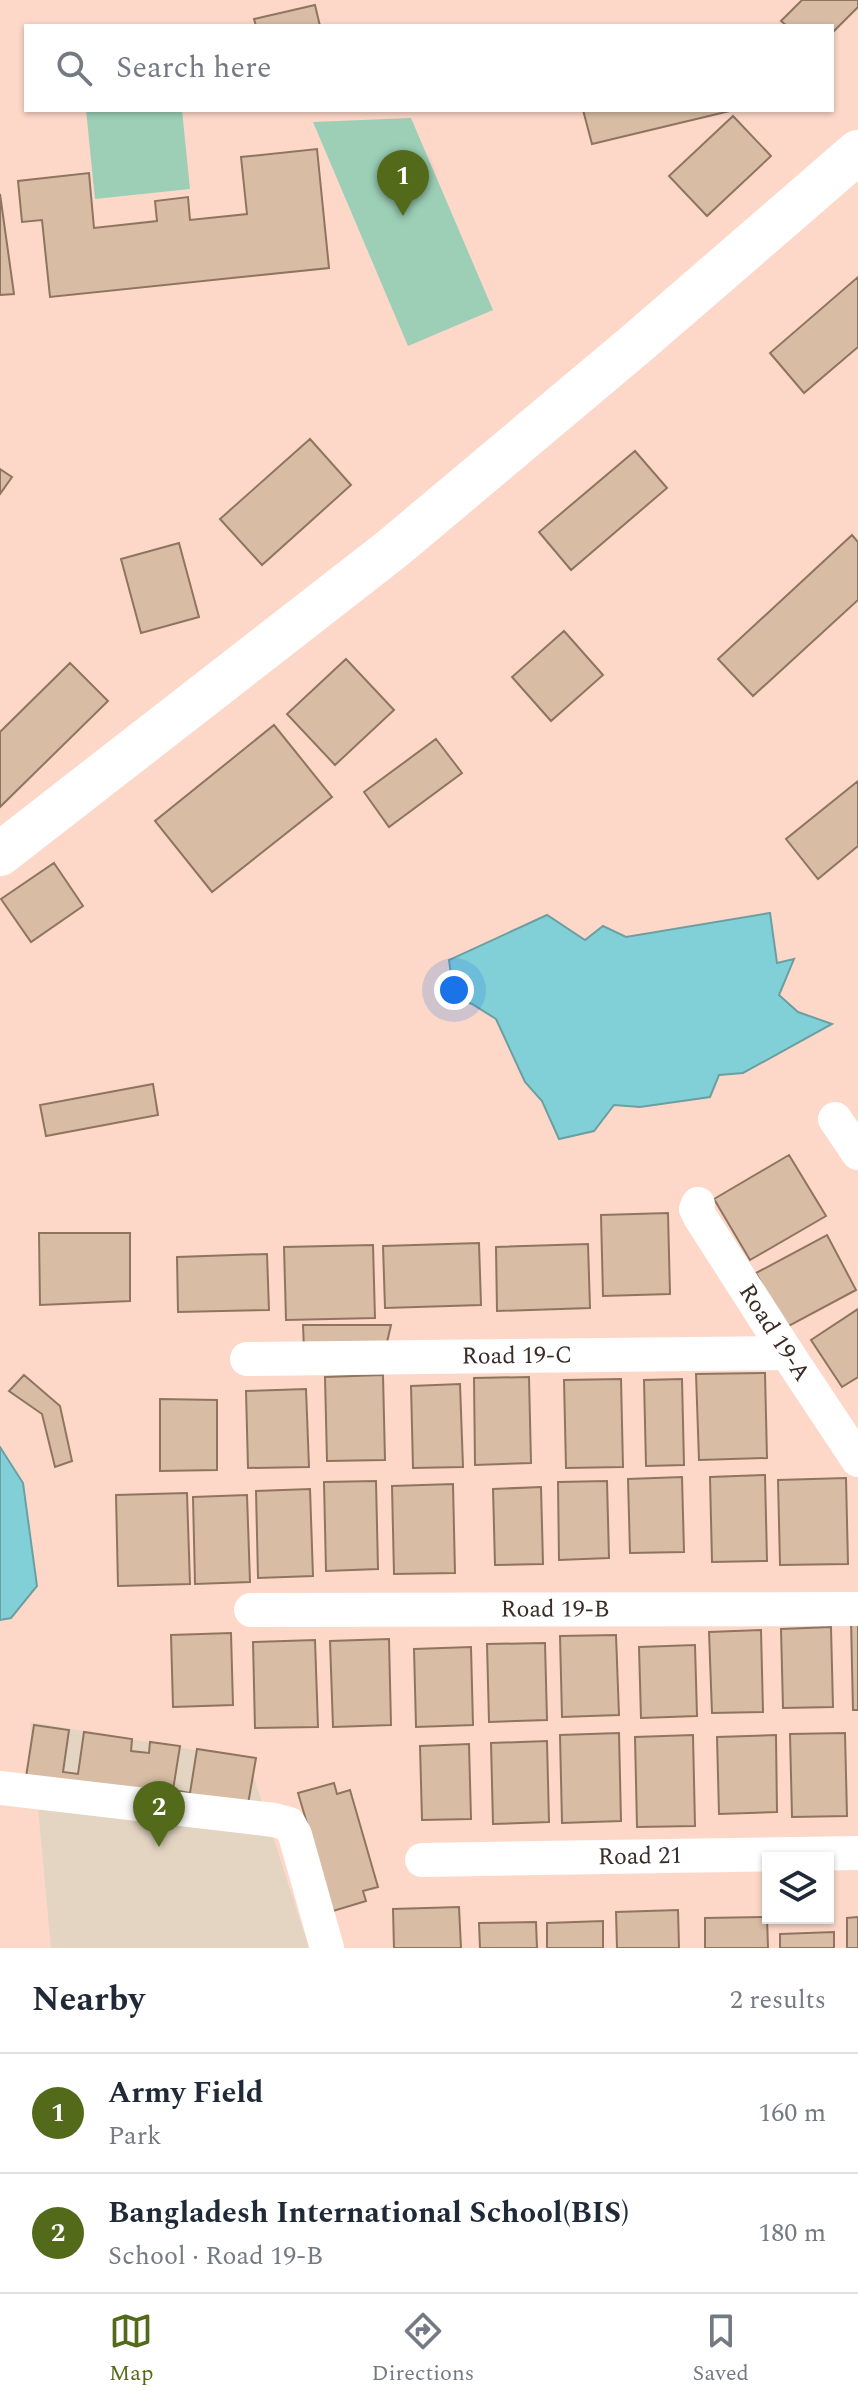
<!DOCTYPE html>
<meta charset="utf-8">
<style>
:root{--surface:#fff;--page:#f2f2f3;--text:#1f2937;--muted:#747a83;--line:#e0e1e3;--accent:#536a1a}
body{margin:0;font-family:Spectral,serif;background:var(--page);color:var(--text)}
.controls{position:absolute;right:24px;bottom:24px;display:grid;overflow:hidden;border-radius:0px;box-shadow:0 2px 6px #0004}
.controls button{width:72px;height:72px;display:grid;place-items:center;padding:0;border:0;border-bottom:2px solid var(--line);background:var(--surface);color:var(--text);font:40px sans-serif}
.you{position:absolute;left:454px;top:990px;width:28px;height:28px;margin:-20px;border:6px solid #fff;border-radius:50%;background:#1a73e8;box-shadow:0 0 0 12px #1a73e833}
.badge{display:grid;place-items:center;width:52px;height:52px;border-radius:50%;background:var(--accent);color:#fff;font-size:26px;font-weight:700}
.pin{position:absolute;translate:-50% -66px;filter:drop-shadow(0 2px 4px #0008)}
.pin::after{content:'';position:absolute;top:42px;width:28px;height:24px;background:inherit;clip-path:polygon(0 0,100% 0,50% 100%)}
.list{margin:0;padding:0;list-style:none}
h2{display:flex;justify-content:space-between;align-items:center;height:104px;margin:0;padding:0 32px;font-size:34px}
h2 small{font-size:26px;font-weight:400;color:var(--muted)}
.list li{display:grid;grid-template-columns:52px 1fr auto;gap:24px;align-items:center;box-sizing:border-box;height:120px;padding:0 32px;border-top:2px solid var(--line)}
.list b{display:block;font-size:30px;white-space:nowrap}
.list p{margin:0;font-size:26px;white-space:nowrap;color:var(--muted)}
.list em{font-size:26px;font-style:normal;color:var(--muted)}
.icon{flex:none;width:44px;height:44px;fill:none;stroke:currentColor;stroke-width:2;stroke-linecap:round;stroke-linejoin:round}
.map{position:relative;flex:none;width:858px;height:1948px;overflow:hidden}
.search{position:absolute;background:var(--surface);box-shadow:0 2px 6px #0004;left:24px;right:24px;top:24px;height:88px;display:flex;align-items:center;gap:20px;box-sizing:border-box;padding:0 28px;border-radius:0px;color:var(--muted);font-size:30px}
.sheet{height:344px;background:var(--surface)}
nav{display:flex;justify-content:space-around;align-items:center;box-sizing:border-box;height:112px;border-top:2px solid var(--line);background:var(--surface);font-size:22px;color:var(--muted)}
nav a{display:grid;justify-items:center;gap:4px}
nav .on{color:var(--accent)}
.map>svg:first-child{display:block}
.education{fill:#e3d5c2}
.green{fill:#9ccfb6}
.water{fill:#82d0d7;stroke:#6c9fa2;stroke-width:2}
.building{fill:#d8bca4;stroke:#8f7560;stroke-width:2}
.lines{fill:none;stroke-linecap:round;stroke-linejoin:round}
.street{stroke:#fff;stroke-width:34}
.secondary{stroke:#fff;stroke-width:44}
.labels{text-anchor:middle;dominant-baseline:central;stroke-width:6;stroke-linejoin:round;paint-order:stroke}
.street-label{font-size:24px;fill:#3a2c26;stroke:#fff}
</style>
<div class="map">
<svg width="858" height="1948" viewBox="0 0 858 1948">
<rect width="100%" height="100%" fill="#fdd8c9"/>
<path class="education" d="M 30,1722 L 248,1759 L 309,1948 L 51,1948 Z"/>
<path class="green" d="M 86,110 L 182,110 L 190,189 L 95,199 Z
M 411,118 L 493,310 L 408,346 L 313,122 Z"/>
<path class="water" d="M 770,913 L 777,963 L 794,959 L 779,995 L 798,1012 L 832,1024 L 743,1073 L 719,1075 L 710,1097 L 640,1107 L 614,1105 L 594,1131 L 559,1139 L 542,1101 L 525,1082 L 496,1019 L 472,1004 L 454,997 L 449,960 L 547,915 L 585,940 L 603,926 L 626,937 Z
M 0,1447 L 23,1483 L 37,1586 L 11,1618 L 0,1620 Z"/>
<path class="building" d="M 802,0 L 858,0 L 858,7 L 832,33 L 832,26 L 787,26 L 781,21 Z
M 315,5 L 320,26 L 256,26 L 254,19 Z
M 583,110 L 734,110 L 592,144 Z
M 733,116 L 771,156 L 707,216 L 669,176 Z
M 317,149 L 329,268 L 50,297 L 42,220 L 22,222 L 18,181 L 89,173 L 94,228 L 157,221 L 155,201 L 188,197 L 190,220 L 247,214 L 241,157 Z
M 0,194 L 14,294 L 0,295 Z
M 858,277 L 858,347 L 804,393 L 770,353 Z
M 310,439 L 351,485 L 262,565 L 220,519 Z
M 635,451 L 667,488 L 571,570 L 539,532 Z
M 0,469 L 12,477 L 0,494 Z
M 852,535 L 858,542 L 858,600 L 753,696 L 718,659 Z
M 179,543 L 199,617 L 141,633 L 121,559 Z
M 564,631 L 603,675 L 551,721 L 512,677 Z
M 346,659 L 394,710 L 335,765 L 287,714 Z
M 70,663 L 108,701 L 0,807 L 0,732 Z
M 274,725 L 332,797 L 212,892 L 155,821 Z
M 436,739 L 462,773 L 389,827 L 364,792 Z
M 858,781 L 858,846 L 818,879 L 786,839 Z
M 54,863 L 83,906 L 31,942 L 1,899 Z
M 153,1084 L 158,1115 L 46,1136 L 40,1105 Z
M 789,1155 L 826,1216 L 750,1260 L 714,1199 Z
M 668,1213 L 670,1294 L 603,1296 L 601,1215 Z
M 39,1233 L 130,1233 L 130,1301 L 40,1305 Z
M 827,1235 L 856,1290 L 785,1328 L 756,1273 Z
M 479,1243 L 481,1305 L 385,1308 L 383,1246 Z
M 588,1244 L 590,1308 L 497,1311 L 496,1247 Z
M 373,1245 L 375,1318 L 286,1320 L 284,1247 Z
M 267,1254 L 269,1310 L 178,1312 L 177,1257 Z
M 858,1309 L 858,1377 L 842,1387 L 811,1340 Z
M 303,1325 L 391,1325 L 385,1351 L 304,1350 Z
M 765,1373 L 767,1458 L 699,1460 L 696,1374 Z
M 24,1375 L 60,1406 L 72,1461 L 55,1467 L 42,1414 L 9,1391 Z
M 383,1375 L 385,1460 L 327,1461 L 325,1377 Z
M 529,1377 L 531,1463 L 475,1465 L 474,1378 Z
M 621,1379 L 623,1467 L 566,1468 L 564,1380 Z
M 682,1379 L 684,1465 L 646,1466 L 644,1380 Z
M 460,1384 L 463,1467 L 413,1468 L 411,1386 Z
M 306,1389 L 309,1467 L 248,1468 L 246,1391 Z
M 160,1399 L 217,1400 L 217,1470 L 160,1471 Z
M 765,1475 L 767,1561 L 712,1562 L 710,1477 Z
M 682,1477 L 684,1552 L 630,1553 L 628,1479 Z
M 846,1478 L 848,1564 L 780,1565 L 778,1480 Z
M 376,1481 L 378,1569 L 326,1571 L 324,1482 Z
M 607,1481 L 609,1558 L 559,1560 L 558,1482 Z
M 453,1484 L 455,1573 L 394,1574 L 392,1486 Z
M 541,1487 L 543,1564 L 495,1565 L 493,1489 Z
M 310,1489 L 313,1576 L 258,1578 L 256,1491 Z
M 187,1493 L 190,1584 L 118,1586 L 116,1495 Z
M 247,1495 L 250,1582 L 195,1584 L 193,1497 Z
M 851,1620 L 858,1620 L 858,1710 L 853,1710 Z
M 831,1627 L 833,1707 L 783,1708 L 781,1629 Z
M 761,1630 L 763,1712 L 712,1713 L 709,1632 Z
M 231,1633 L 233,1705 L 173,1707 L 171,1635 Z
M 616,1635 L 619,1715 L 562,1717 L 560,1636 Z
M 389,1639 L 391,1725 L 333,1727 L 330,1641 Z
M 315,1640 L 318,1727 L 255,1728 L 253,1642 Z
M 545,1643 L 547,1720 L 489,1722 L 487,1644 Z
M 695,1645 L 697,1716 L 641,1718 L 639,1647 Z
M 471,1647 L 473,1725 L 416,1727 L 414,1649 Z
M 34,1725 L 69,1730 L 63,1772 L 78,1774 L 84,1732 L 132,1739 L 131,1751 L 149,1753 L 150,1742 L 180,1746 L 173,1790 L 190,1793 L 197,1749 L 256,1758 L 247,1810 L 26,1777 Z
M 619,1733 L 621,1821 L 562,1823 L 560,1735 Z
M 845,1733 L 847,1816 L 792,1817 L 790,1734 Z
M 693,1735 L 695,1826 L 637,1827 L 635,1737 Z
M 776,1735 L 777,1812 L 719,1814 L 717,1737 Z
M 547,1741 L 549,1822 L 493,1824 L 491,1743 Z
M 469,1744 L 471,1819 L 422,1820 L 420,1746 Z
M 334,1783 L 337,1794 L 350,1790 L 378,1887 L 363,1891 L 366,1901 L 333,1911 L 298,1793 Z
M 459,1907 L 461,1948 L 394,1948 L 393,1909 Z
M 678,1910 L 679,1948 L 617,1948 L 616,1912 Z
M 767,1917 L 768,1948 L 705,1948 L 705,1918 Z
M 858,1917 L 858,1948 L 847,1948 L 847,1918 Z
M 603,1921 L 603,1948 L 547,1948 L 547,1923 Z
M 536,1922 L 537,1948 L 480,1948 L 479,1923 Z
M 834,1932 L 834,1948 L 780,1948 L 780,1934 Z"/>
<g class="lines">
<g class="street">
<path d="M 835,1119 L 858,1153"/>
<path id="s1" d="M 698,1204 L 696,1209 L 700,1217 L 787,1353 L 858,1460"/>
<path id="s2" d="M 247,1359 L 787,1353"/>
<path id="s3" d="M 251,1610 L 858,1609"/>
<path d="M 0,1788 L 274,1820 L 289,1824 L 295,1835 L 327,1948"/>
<path id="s4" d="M 422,1860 L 858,1853"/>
</g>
<path class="secondary" d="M 0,854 L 392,549 L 636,344 L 858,152"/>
</g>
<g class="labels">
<g class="street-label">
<text stroke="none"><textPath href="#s1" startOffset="152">Road 19-A</textPath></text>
<text stroke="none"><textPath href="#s2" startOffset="270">Road 19-C</textPath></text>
<text stroke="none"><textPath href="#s3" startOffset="304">Road 19-B</textPath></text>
<text stroke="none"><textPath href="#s4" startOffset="218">Road 21</textPath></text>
</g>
</g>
</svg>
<div class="controls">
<button><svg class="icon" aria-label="layers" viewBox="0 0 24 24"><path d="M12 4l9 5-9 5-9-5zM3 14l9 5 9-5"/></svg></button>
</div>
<div class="you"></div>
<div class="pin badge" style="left:403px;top:216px">1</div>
<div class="pin badge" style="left:159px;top:1847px">2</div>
<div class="search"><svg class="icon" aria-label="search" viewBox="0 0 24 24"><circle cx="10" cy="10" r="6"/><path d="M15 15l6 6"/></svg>Search here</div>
</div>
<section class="sheet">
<h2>Nearby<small>2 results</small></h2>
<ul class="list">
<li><span class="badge">1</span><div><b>Army Field</b><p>Park</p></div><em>160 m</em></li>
<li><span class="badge">2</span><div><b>Bangladesh International School(BIS)</b><p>School · Road 19-B</p></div><em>180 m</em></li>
</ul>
</section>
<nav>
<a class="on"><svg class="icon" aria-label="map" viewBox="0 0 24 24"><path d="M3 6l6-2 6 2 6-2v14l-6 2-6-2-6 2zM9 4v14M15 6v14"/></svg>Map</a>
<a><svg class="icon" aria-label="directions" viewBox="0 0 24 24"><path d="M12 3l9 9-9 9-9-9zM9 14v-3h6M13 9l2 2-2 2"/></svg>Directions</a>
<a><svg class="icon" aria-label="saved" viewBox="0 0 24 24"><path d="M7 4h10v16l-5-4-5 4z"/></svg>Saved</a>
</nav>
